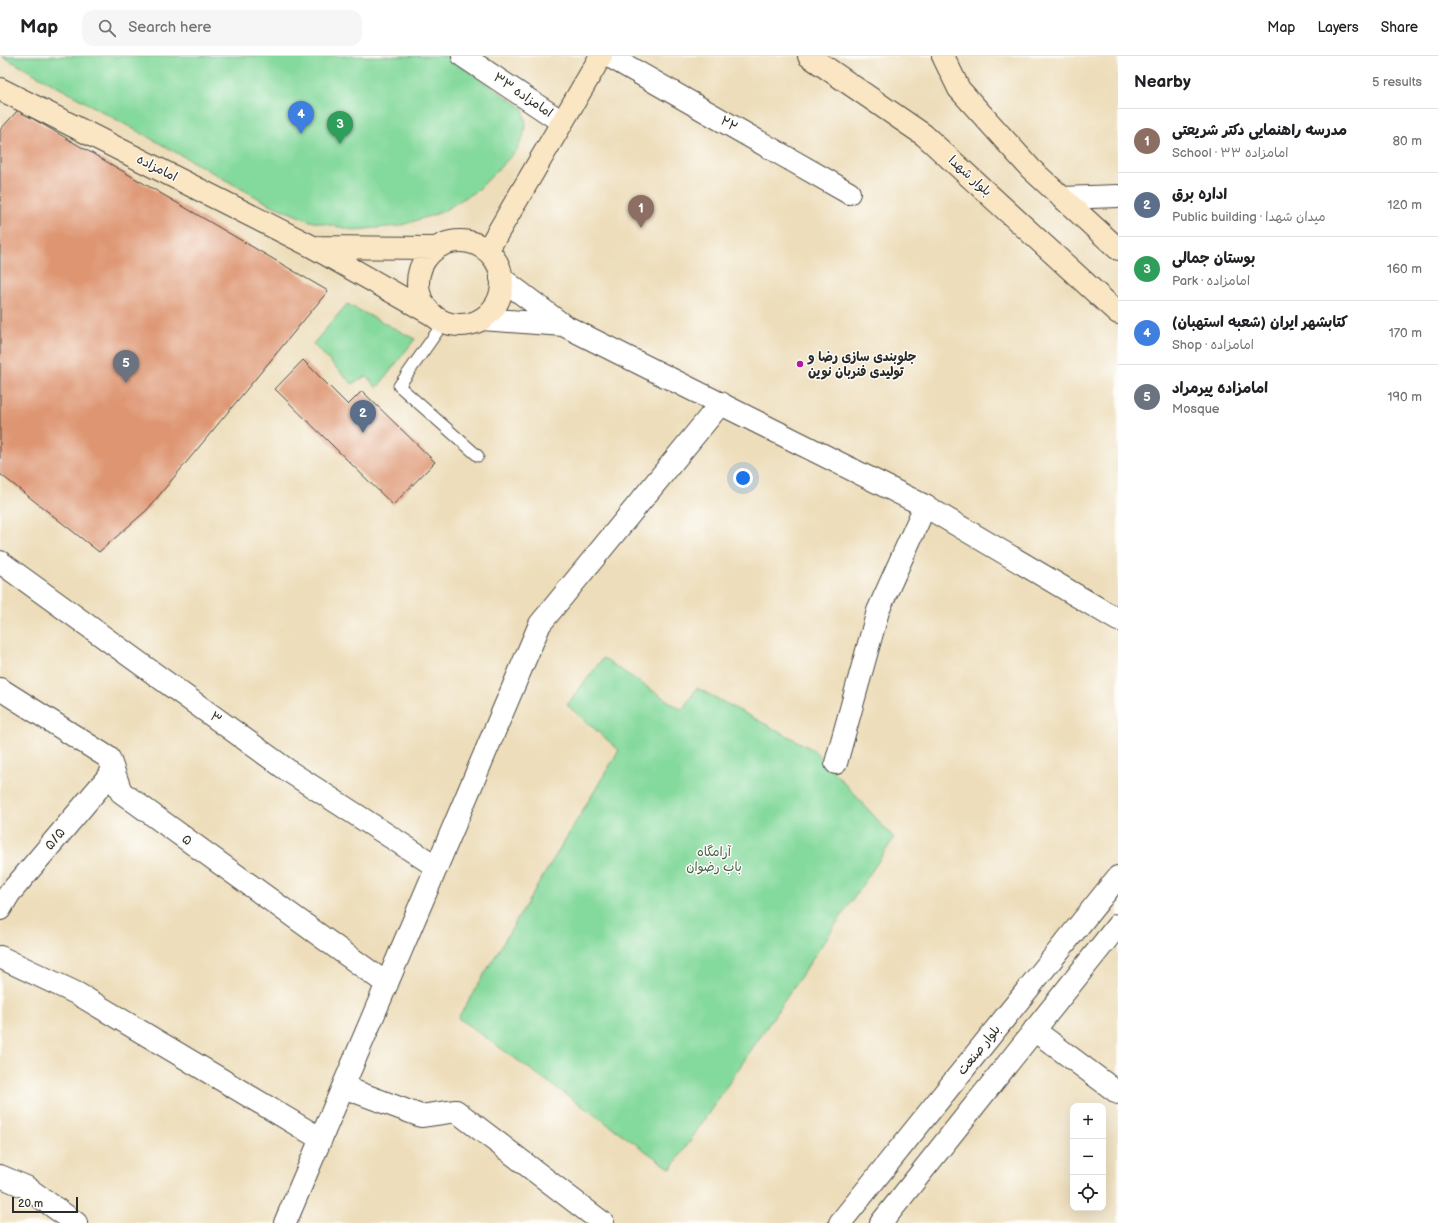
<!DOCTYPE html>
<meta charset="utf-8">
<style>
:root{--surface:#fff;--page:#f6f6f6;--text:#202124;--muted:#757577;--line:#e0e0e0;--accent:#ea580c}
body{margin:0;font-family:"Balsamiq Sans","Playpen Sans Arabic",sans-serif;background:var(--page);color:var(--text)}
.controls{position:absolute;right:12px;bottom:12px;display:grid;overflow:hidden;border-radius:8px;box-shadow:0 4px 16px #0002}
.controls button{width:36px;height:36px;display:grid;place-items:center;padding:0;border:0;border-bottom:1px solid var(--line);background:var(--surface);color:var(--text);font:20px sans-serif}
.scale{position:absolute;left:12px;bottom:10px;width:66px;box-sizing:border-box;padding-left:4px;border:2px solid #2b2b2b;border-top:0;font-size:11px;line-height:14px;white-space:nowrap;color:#2b2b2b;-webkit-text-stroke:3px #fdfcf7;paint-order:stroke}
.you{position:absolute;left:743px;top:422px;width:14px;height:14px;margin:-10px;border:3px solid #fff;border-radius:50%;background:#1a73e8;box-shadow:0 0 0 6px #1a73e833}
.badge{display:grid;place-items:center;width:26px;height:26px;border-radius:50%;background:var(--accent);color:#fff;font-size:13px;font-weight:700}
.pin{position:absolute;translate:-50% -33px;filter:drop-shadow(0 1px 2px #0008)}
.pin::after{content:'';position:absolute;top:21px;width:14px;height:12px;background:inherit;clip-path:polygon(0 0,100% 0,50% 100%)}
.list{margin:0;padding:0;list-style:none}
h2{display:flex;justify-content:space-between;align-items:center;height:52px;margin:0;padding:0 16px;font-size:17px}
h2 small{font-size:13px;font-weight:400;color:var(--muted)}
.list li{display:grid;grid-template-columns:26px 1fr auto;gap:12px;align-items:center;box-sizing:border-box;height:64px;padding:0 16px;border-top:1px solid var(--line)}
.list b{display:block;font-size:15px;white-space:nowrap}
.list p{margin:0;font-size:13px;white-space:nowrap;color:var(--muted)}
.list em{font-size:13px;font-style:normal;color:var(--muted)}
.icon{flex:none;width:22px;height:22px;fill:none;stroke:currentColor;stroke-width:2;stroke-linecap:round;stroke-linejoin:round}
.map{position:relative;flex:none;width:1118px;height:1167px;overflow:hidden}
header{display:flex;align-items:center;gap:24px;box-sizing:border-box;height:56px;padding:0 20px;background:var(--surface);border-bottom:1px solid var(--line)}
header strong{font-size:19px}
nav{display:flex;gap:22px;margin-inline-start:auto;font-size:14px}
.search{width:280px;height:36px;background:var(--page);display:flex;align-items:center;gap:10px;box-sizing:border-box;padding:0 14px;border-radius:12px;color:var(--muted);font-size:15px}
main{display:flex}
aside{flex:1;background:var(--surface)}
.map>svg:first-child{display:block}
.green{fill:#84d99c;stroke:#588264}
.building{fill:#de9572}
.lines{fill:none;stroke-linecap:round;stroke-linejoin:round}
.service-casing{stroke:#484640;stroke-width:13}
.minor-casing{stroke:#484640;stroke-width:24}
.tertiary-casing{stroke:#484640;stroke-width:24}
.secondary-casing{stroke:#484640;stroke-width:24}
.service{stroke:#fff;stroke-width:11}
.minor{stroke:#fff;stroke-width:22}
.tertiary{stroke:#fff;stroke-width:22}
.secondary{stroke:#fbe6c4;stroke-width:22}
.poi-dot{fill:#b5179e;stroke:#fdfcf7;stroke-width:1.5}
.labels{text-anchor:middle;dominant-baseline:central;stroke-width:3;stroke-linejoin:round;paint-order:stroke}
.street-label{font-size:13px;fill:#2b2b2b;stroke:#fdfcf7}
.poi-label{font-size:13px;font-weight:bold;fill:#2b2b2b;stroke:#fdfcf7;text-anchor:start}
.park-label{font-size:13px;fill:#465f4d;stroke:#fdfcf7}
</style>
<header>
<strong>Map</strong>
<div class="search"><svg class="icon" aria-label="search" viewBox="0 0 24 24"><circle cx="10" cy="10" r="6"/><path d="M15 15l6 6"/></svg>Search here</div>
<nav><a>Map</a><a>Layers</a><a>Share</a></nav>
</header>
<main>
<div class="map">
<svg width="1118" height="1167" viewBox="0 0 1118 1167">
<rect width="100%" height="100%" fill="#fdfcf7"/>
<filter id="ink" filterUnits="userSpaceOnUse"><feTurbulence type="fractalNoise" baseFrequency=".025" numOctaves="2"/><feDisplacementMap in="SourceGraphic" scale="8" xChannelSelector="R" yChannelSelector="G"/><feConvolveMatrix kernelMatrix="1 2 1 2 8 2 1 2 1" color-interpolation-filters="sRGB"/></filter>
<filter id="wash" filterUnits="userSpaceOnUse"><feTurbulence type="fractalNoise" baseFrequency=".012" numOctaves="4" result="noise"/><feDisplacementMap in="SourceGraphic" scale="16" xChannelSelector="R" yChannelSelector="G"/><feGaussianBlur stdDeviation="0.9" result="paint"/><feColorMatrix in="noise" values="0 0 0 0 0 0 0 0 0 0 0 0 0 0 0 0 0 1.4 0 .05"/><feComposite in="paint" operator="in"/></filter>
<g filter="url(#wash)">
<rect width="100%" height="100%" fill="#edddba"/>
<path class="green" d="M 2,0 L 446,0 L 523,52 L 526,67 L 523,81 L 517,94 L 479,133 L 442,156 L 399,170 L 354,174 L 310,165 L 269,148 Z
M 347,248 L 415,283 L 377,332 L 366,320 L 352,328 L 313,288 Z
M 603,602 L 682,654 L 697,632 L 814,694 L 894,782 L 671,1113 L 458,962 L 619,694 L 567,649 Z"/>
<g id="blocks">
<path class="building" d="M 18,54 L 328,235 L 147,454 L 99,496 L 0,418 L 0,74 Z
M 303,304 L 348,349 L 362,335 L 435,406 L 393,449 L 275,333 Z"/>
</g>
</g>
<g filter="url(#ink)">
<use href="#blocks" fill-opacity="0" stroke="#484640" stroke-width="1"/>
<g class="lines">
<g class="service-casing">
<path id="service" d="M 444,266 L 399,330 L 478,400"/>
</g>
<g class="minor-casing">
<path id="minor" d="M 463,0 L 562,66
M 609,0 L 849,137
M 1062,142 L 1118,140
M 0,506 L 290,716 L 437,811
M 0,633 L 109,702 L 121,736 L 387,928
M 836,707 L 878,555 L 925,450
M 0,853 L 9,838 L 113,715
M 0,901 L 78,938 L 321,1083
M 1034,974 L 1118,1037
M 343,1031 L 421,1060 L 456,1055 L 603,1167
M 0,1120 L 26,1131 L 76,1167
M 285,1167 L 540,568 L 721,347"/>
</g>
<g class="tertiary-casing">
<path id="tertiary" d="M 501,222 L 563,269 L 925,450 L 1118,564
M 482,263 L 563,269
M 840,1167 L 1118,821
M 881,1167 L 1118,869"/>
</g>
<g class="secondary-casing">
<path id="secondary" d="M 809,0 L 924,79 L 1118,257
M 943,0 L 959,33 L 1031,113 L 1118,193
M 0,33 L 313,191 L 433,259
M418 227a42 42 0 1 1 84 0a42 42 0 1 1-84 0Z
M 314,191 L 437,192
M 487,195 L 601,0"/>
</g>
<use href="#service" class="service"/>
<use href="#minor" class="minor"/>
<use href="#tertiary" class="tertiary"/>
<use href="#secondary" class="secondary"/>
</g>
</g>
<circle class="poi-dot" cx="800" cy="308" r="4"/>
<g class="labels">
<g class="street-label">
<text transform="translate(523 39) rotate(34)">امامزاده ۳۳</text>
<text transform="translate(729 68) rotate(30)">۲۲</text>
<text transform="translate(157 112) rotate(27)">امامزاده</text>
<text transform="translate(970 120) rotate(42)">بلوار شهدا</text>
<text transform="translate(216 662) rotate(36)">۳</text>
<text transform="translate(55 783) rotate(-50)">۵/۵</text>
<text transform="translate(187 784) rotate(36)">۵</text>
<text transform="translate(979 994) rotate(-51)">بلوار صنعت</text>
</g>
<g class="poi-label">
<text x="808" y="301">جلوبندی سازی رضا و<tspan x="808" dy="15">تولیدی فنربان نوین</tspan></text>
</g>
<g class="park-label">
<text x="714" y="796">آرامگاه<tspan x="714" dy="15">باب رضوان</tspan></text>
</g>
</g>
</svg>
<div class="controls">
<button>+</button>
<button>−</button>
<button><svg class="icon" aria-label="locate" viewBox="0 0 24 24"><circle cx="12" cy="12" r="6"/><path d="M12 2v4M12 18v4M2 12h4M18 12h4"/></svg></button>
</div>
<div class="scale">20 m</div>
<div class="you"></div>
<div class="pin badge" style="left:641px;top:172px;background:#8d6e63">1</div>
<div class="pin badge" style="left:363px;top:377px;background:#5c6f8a">2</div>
<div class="pin badge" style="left:340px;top:88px;background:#2e9e5b">3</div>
<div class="pin badge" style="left:301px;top:78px;background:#3f7fe0">4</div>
<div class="pin badge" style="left:126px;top:327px;background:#6b7280">5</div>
</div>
<aside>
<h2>Nearby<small>5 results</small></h2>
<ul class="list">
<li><span class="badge" style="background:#8d6e63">1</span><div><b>مدرسه راهنمایی دکتر شریعتی</b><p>School · امامزاده ۳۳</p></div><em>80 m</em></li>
<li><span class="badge" style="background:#5c6f8a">2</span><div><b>اداره برق</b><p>Public building · ميدان شهدا</p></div><em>120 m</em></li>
<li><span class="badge" style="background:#2e9e5b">3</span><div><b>بوستان جمالی</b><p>Park · امامزاده</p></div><em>160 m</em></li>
<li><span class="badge" style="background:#3f7fe0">4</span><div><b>کتابشهر ایران (شعبه استهبان)</b><p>Shop · امامزاده</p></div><em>170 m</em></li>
<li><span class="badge" style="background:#6b7280">5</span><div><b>امامزاده پیرمراد</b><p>Mosque</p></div><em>190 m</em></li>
</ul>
</aside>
</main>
